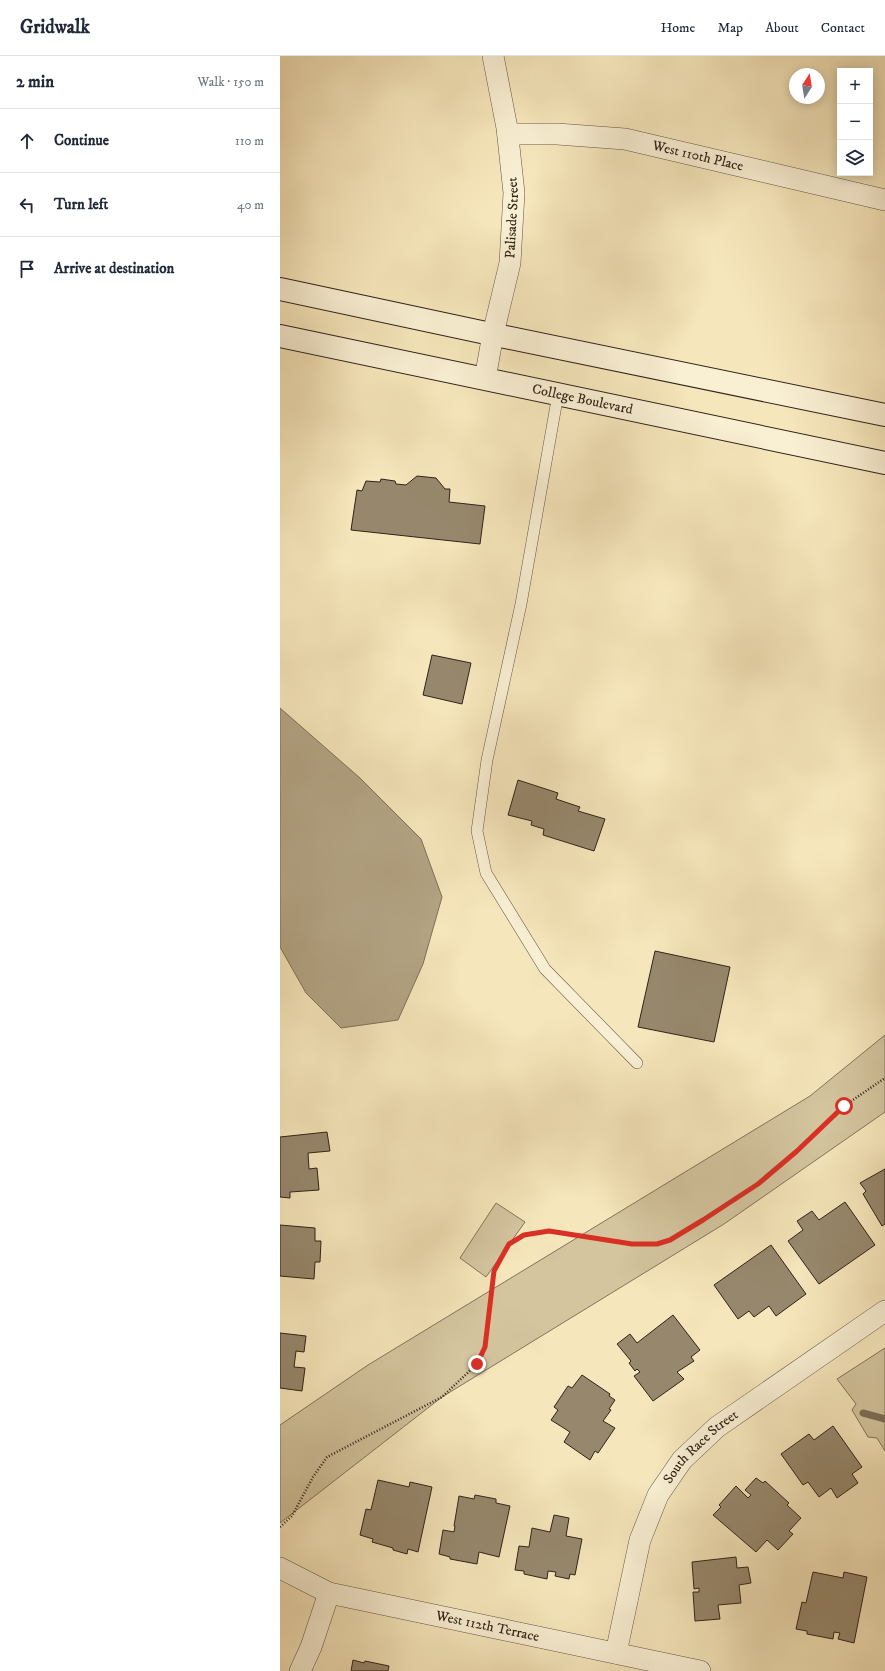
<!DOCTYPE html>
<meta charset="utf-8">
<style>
:root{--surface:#fff;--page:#f2f2f3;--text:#1f2937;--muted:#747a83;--line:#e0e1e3}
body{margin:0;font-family:"IM FELL DW Pica",serif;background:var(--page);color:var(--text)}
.controls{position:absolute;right:12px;top:12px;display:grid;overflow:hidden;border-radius:0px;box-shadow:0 2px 10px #0003}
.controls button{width:36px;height:36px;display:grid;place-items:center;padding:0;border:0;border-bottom:1px solid var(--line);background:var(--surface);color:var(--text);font:20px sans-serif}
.compass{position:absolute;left:509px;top:12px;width:36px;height:36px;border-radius:50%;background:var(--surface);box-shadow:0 2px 10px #0003;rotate:12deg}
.stop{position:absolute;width:12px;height:12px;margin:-9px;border:3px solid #d93025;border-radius:50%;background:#fff}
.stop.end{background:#d93025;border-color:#fff;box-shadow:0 1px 4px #0008}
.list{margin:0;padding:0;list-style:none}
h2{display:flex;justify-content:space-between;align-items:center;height:52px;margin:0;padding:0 16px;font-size:17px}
h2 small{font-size:13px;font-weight:400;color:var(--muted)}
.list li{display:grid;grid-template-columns:26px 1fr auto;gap:12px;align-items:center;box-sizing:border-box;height:64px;padding:0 16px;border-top:1px solid var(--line)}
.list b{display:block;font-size:15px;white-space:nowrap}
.list em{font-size:13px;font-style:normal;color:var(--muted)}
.icon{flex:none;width:22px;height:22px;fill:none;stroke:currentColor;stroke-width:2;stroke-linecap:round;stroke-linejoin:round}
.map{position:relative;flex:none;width:605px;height:1615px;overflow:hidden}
header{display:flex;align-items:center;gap:24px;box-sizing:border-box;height:56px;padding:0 20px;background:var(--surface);border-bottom:1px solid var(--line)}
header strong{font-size:19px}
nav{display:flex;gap:22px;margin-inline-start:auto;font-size:14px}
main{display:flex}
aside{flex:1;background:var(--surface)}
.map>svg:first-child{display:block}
.green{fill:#d4c59f;stroke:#82745c}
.water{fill:#b3a484;stroke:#7f7059}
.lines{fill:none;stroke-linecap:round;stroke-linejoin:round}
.stream{stroke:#7f7059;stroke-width:7}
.building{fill:#97886d;stroke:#302318}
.service-casing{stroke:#625441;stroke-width:12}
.minor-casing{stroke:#625441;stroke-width:22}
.secondary-casing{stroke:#302318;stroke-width:24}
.path{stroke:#302318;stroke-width:2.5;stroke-dasharray:1 2;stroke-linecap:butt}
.service{stroke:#f9efd3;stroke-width:11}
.minor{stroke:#f9efd3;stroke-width:21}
.secondary{stroke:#f9efd3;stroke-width:22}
.route{stroke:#d93025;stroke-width:5}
.labels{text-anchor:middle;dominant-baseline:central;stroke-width:4;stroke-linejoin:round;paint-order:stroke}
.street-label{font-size:14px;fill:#302318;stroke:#f9efd3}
</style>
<header>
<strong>Gridwalk</strong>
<nav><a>Home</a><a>Map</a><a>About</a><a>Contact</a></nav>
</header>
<main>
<aside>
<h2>2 min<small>Walk · 150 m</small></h2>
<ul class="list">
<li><svg class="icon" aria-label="ahead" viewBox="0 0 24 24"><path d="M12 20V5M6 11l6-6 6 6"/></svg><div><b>Continue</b></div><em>110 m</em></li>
<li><svg class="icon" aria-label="left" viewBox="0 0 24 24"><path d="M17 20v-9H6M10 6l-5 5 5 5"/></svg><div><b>Turn left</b></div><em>40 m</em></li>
<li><svg class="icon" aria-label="arrive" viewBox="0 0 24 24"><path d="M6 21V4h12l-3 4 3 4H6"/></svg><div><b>Arrive at destination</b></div></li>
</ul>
</aside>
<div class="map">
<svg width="605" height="1615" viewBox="0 0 605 1615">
<rect width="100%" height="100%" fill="#f6e6bb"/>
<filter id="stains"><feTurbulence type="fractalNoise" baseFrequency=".005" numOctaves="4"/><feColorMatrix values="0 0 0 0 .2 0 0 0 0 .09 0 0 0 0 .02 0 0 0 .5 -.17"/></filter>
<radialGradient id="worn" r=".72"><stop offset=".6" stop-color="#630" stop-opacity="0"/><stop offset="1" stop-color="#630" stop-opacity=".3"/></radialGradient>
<path class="green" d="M 605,979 L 605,1056 L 444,1168 L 162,1341 L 0,1467 L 0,1369 L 88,1309 L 530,1040 Z
M 216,1147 L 245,1166 L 206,1221 L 180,1202 Z
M 605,1292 L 605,1395 L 597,1382 L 588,1381 L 572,1354 L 576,1348 L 557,1323 Z"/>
<path class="water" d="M 0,652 L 80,722 L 141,783 L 162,841 L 143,908 L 118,964 L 61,972 L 26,937 L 0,891 Z"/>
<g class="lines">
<path class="stream" d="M 583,1357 L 605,1363"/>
</g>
<path class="building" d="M 137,420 L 156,422 L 165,433 L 170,433 L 169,446 L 205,450 L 200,488 L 71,474 L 77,434 L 82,435 L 86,425 L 100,426 L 101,423 L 115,425 L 116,428 L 126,429 Z
M 152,599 L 191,607 L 182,648 L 143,639 Z
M 238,724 L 278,737 L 276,743 L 300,751 L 298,755 L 325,763 L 314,795 L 263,779 L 264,773 L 251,769 L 252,765 L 228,759 Z
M 375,895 L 450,911 L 434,986 L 358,971 Z
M 47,1076 L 50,1095 L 28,1097 L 29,1113 L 37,1112 L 39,1134 L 10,1136 L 10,1142 L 0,1141 L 0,1081 Z
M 605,1113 L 605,1168 L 602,1170 L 583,1138 L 586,1135 L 580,1127 Z
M 565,1146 L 595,1189 L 539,1228 L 508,1185 L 523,1174 L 517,1165 L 532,1155 L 539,1164 Z
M 0,1169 L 35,1172 L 35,1185 L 41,1185 L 40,1206 L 35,1206 L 34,1223 L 0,1220 Z
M 491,1189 L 526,1238 L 496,1260 L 489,1250 L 474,1261 L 469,1255 L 458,1263 L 434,1229 Z
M 393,1259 L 420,1294 L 411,1301 L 414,1305 L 397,1316 L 404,1323 L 373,1345 L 354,1320 L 360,1316 L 357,1313 L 355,1315 L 349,1307 L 351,1305 L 337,1288 L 350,1278 L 357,1287 Z
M 0,1277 L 26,1280 L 24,1296 L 16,1295 L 14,1311 L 25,1312 L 22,1335 L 0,1332 Z
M 302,1319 L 330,1338 L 329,1340 L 335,1344 L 329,1353 L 331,1354 L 323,1365 L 335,1372 L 318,1397 L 315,1395 L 310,1404 L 284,1386 L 290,1376 L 271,1364 L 278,1354 L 274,1351 L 288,1330 L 292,1332 Z
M 553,1370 L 582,1411 L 572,1418 L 578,1427 L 557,1442 L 551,1432 L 539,1441 L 528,1426 L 523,1429 L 501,1398 L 529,1378 L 534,1384 Z
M 476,1422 L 483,1427 L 485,1425 L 509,1447 L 507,1449 L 521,1462 L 509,1475 L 513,1478 L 498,1494 L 487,1484 L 476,1496 L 433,1459 L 441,1451 L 439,1449 L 456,1430 L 468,1442 L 471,1439 L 465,1434 Z
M 98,1424 L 129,1431 L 130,1426 L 152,1431 L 138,1496 L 128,1493 L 127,1498 L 113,1494 L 113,1492 L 92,1486 L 93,1483 L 80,1479 L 86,1453 L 91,1454 Z
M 195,1439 L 216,1443 L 216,1447 L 230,1450 L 219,1501 L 199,1496 L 197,1508 L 170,1503 L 170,1501 L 159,1498 L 163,1474 L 174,1476 L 175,1470 L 174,1470 L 179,1440 L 194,1443 Z
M 274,1459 L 289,1462 L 286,1480 L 302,1483 L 295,1519 L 290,1518 L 289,1523 L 275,1520 L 276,1516 L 268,1515 L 267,1523 L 244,1518 L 244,1515 L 235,1514 L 239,1490 L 249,1491 L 252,1472 L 270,1476 Z
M 456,1501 L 457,1512 L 468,1511 L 471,1527 L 459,1529 L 461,1547 L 438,1549 L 440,1563 L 415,1565 L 413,1536 L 419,1536 L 419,1532 L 414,1533 L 412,1506 Z
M 533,1516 L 563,1522 L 564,1516 L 587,1521 L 574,1587 L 558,1583 L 560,1577 L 554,1576 L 553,1583 L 527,1578 L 527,1575 L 516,1573 L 522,1546 L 526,1547 Z
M 73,1604 L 84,1607 L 85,1605 L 109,1610 L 108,1615 L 71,1615 Z"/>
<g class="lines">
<g class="service-casing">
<path id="service" d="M 278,338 L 241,548 L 207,704 L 197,775 L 206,817 L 265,913 L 357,1007"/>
</g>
<g class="minor-casing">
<g id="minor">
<path id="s1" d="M 228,78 L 277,78 L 345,83 L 605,144"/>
<path id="s2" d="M 205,323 L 213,278 L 230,207 L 234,137 L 227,72 L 213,0"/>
<path id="s3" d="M 0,1512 L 49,1537 L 420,1615"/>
<path id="s4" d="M 336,1597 L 360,1484 L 378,1439 L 402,1404 L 437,1371 L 605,1255"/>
<path d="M 20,1615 L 31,1591 L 49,1537"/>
</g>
</g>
<g class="secondary-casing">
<g id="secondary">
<path d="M 0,233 L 206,277 L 605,359"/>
<path id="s5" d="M 0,280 L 605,407"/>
</g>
</g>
<path class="path" d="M 0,1471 L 12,1460 L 33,1421 L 47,1401 L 162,1341 L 197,1308 L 205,1291 L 214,1215 L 229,1188 L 244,1179 L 269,1175 L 352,1188 L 377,1188 L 390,1184 L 423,1164 L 478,1128 L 517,1095 L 564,1050 L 605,1022"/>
<use href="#service" class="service"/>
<use href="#minor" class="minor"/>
<use href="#secondary" class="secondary"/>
</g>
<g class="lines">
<path class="route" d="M 197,1308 L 205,1291 L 214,1215 L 229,1188 L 244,1179 L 269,1175 L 352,1188 L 377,1188 L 390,1184 L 423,1164 L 478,1128 L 517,1095 L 564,1050"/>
</g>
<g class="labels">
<g class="street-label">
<text stroke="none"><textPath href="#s1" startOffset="192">West 110th Place</textPath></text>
<text stroke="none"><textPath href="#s2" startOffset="164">Palisade Street</textPath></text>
<text stroke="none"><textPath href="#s5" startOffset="309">College Boulevard</textPath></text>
<text stroke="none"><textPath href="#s4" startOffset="229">South Race Street</textPath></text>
<text stroke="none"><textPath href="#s3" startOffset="217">West 112th Terrace</textPath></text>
</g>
</g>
<rect width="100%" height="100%" filter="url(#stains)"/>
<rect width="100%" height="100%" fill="url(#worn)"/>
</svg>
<div class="controls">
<button>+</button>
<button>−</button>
<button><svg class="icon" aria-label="layers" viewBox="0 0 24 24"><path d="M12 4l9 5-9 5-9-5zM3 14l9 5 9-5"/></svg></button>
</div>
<svg class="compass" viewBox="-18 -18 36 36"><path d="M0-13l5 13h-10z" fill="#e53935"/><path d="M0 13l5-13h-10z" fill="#747a83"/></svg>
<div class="stop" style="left:564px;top:1050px"></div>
<div class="stop end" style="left:197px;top:1308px"></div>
</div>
</main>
